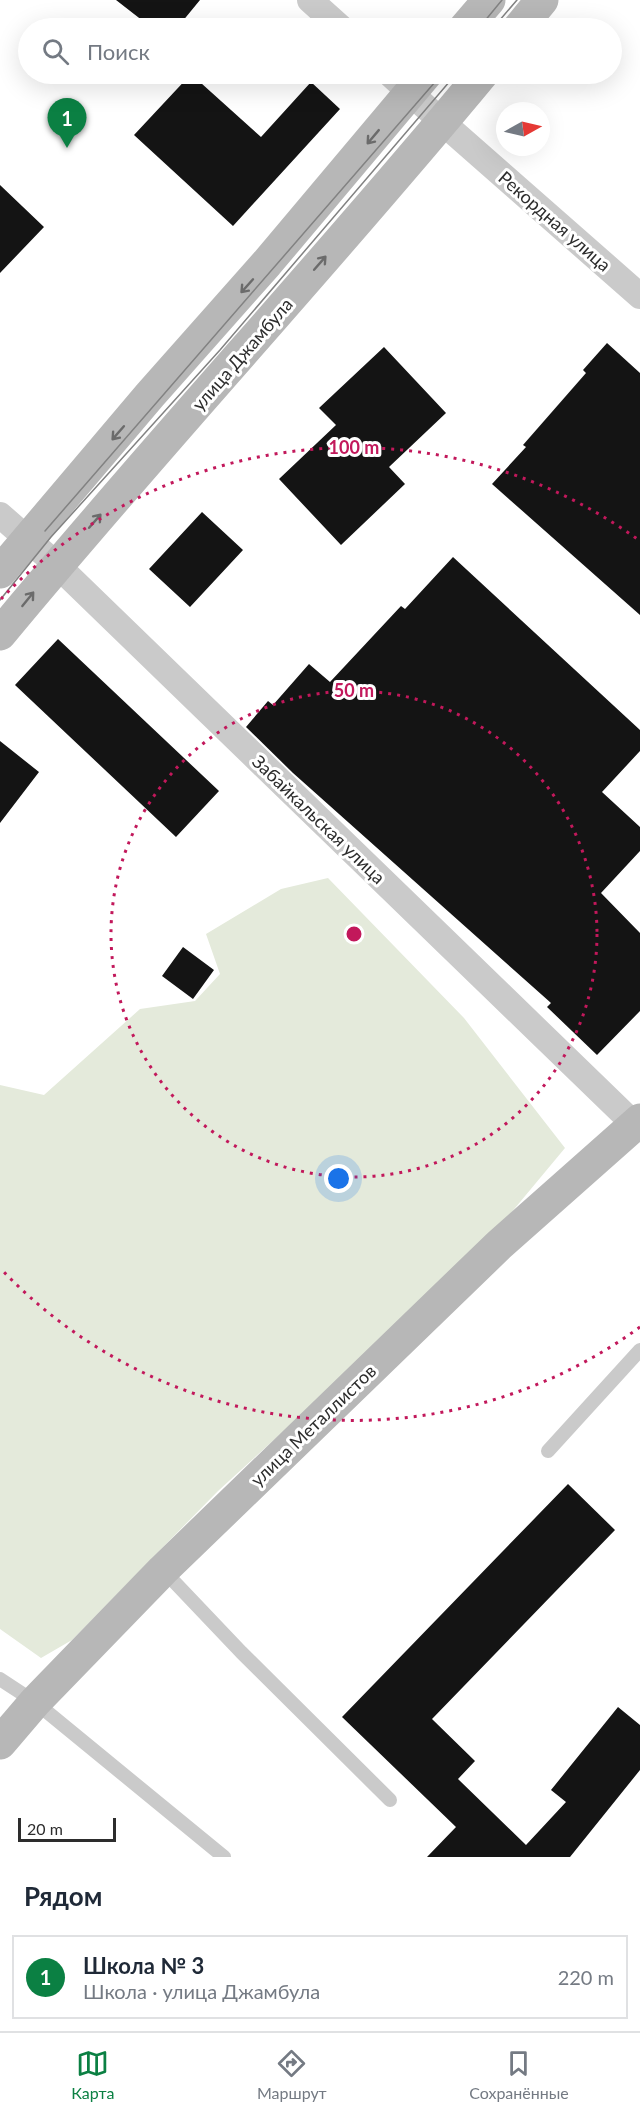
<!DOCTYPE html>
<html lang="ru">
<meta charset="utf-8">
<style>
:root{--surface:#fff;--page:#f6f6f7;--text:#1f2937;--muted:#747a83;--line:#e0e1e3;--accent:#0b8043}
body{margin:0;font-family:Lato,sans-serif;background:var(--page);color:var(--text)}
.compass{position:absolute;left:496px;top:102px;width:54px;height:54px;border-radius:50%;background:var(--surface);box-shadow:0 6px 24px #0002;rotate:82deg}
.scale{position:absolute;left:18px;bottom:15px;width:98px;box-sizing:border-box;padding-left:6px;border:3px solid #2d2d2d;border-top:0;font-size:16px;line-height:21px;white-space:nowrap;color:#2d2d2d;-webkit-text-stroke:4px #fff;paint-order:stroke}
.you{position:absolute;left:339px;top:1179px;width:21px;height:21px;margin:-15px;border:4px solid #fff;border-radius:50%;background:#1a73e8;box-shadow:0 0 0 9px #1a73e833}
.badge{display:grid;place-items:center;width:39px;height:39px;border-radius:50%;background:var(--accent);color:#fff;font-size:20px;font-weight:700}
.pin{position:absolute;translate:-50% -50px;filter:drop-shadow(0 2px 3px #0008)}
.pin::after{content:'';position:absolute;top:32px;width:21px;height:18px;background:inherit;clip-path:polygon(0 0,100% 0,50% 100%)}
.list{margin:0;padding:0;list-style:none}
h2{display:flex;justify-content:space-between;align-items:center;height:78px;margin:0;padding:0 24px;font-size:26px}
h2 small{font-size:20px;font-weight:400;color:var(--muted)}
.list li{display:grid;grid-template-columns:39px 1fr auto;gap:18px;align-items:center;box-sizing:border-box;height:84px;margin:0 12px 12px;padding:0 12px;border:2px solid var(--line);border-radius:0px}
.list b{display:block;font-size:22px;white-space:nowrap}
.list p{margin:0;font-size:20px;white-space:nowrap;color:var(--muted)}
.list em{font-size:20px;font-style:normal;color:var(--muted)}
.icon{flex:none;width:33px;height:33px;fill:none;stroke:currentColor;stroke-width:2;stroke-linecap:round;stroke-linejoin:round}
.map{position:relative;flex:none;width:640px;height:1857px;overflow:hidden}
.search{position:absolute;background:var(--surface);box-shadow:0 6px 24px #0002;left:18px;right:18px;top:18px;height:66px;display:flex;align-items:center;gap:15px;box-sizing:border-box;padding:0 21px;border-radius:33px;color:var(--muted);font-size:22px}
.sheet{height:174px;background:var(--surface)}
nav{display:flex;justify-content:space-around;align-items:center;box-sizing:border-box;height:84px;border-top:2px solid var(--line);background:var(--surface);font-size:16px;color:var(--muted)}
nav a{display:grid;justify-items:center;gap:3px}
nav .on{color:var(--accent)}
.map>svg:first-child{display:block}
.green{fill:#e4eadb}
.building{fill:#141414}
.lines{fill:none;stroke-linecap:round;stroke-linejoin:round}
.lane{stroke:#cacaca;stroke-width:14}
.street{stroke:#cacaca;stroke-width:26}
.secondary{stroke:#b7b7b7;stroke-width:33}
.tram{stroke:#828282;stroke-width:1.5}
.oneway{stroke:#6b6b6b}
.ring{fill:none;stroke:#c2185b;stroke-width:3;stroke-dasharray:3 6}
.labels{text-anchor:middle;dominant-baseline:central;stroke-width:6;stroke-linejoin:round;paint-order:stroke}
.street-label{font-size:18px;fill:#2d2d2d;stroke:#fff}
.centre{fill:#c2185b;stroke:#fff;stroke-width:3}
.ring-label{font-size:18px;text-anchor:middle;font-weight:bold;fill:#c2185b;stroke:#fff;stroke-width:6;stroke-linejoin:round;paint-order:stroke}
</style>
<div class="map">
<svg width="640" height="1857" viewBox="0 0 640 1857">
<rect width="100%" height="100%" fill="#fff"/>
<path class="green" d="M 328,878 L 464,1018 L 565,1148 L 476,1255 L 218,1491 L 72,1640 L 41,1658 L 0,1629 L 0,1085 L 44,1095 L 140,1009 L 195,1001 L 220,974 L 206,934 L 281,889 Z"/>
<path class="building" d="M 116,0 L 200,0 L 177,28 L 152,28 Z
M 191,74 L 261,137 L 311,82 L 340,109 L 233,226 L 134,135 Z
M 0,185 L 44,227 L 0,273 Z
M 607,343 L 640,373 L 640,615 L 492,484 L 526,447 L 523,445 L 586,373 L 583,370 Z
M 384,347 L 446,413 L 389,467 L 405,484 L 341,545 L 279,479 L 336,425 L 319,408 Z
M 202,512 L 243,550 L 190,607 L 149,569 Z
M 453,557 L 640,730 L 640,751 L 602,792 L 640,827 L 640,851 L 601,893 L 640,933 L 640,1011 L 597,1055 L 547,1007 L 551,1003 L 293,773 L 246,727 L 268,701 L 273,705 L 309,664 L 330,682 L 401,606 L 405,609 Z
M 58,639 L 219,791 L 176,837 L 15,685 Z
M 0,741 L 39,772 L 0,823 Z
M 183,947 L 214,970 L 193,999 L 162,976 Z
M 568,1484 L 615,1530 L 432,1719 L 475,1761 L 458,1779 L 526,1845 L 566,1802 L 551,1790 L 618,1707 L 640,1725 L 640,1770 L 570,1857 L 427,1857 L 456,1827 L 342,1717 Z"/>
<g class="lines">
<path class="lane" d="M 548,1451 L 640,1350
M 163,1570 L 241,1652 L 390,1800
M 0,1679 L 35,1702 L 224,1857"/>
<path class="street" d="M 310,0 L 341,28
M 390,74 L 442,122 L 640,296
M 0,515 L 57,565 L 635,1125"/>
<path class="secondary" d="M 465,28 L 489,0
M 519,28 L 542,0
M 0,572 L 150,395 L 267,263 L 426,74
M 0,634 C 157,444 325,264 482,74
M 0,1743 L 35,1702 L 163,1570 L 499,1245 L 640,1120"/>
<path class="tram" d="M 479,28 L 502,0
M 493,28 L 517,0
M 45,531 L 442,74
M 0,600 L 51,537 L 220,350 L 456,74"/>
</g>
<defs><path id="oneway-shaft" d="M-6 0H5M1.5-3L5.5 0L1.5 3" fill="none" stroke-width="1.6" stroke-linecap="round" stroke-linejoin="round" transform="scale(1.5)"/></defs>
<g class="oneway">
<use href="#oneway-shaft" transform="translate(373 137) rotate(130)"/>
<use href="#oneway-shaft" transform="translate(320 263) rotate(-49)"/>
<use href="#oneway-shaft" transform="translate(247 286) rotate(132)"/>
<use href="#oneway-shaft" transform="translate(118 433) rotate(131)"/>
<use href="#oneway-shaft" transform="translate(95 521) rotate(-49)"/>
<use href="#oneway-shaft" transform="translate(28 599) rotate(-51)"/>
</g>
<g class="ring">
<circle cx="354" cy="934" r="243"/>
<path d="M640 1327A486 486 0 0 1 1 1269M1 599A486 486 0 0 1 640 541"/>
</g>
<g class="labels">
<g class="street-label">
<text transform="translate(555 221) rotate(41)">Рекордная улица</text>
<text transform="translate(242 354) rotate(-49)">улица Джамбула</text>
<text transform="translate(319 819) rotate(44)">Забайкальская улица</text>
<text transform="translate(313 1425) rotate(-44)">улица Металлистов</text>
</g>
</g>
<circle cx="354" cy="934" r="9" class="centre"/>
<g class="ring-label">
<text x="354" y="454">100 m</text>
<text x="354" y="697">50 m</text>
</g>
</svg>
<svg class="compass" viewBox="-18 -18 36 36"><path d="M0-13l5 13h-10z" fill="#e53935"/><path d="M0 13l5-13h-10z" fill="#747a83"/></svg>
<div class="scale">20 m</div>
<div class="you"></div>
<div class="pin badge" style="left:67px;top:148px">1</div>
<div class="search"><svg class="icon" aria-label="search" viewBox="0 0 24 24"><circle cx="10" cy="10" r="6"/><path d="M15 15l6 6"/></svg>Поиск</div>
</div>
<section class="sheet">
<h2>Рядом<small></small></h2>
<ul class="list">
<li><span class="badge">1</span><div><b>Школа № 3</b><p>Школа · улица Джамбула</p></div><em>220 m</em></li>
</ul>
</section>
<nav>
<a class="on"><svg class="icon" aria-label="map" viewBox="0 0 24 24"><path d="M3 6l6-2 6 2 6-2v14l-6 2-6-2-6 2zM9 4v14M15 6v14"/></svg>Карта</a>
<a><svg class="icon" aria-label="directions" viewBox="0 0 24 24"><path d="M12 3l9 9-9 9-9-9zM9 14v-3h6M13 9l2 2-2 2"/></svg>Маршрут</a>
<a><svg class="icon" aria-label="saved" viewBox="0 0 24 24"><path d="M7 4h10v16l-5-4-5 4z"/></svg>Сохранённые</a>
</nav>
